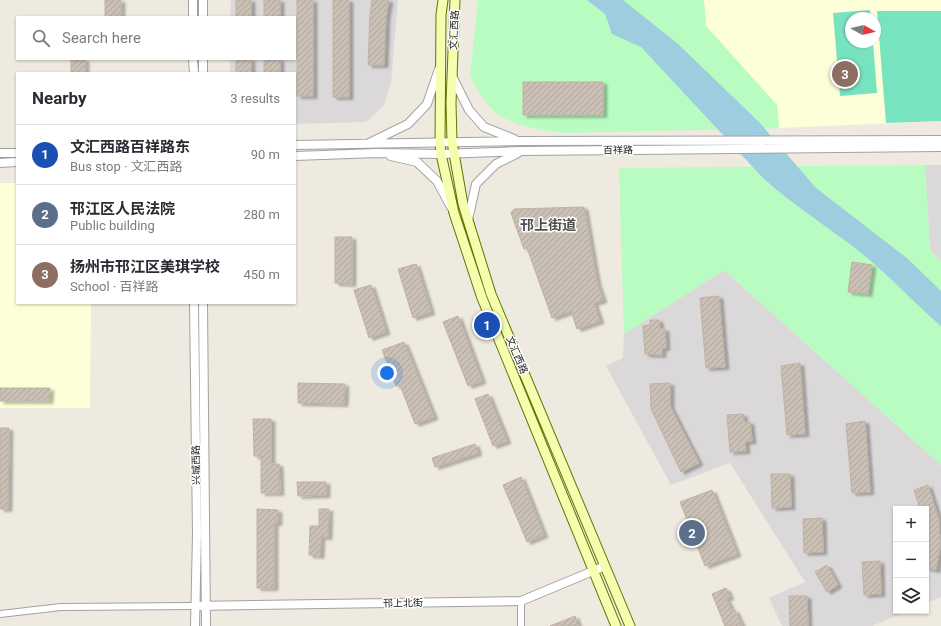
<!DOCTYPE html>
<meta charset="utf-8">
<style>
:root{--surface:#fff;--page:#f2f2f3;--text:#2b2b33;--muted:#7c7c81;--line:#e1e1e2;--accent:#d93025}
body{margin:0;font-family:Roboto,"Noto Sans SC",sans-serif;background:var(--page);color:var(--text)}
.controls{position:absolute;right:12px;bottom:12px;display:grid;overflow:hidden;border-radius:0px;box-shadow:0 1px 3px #0004}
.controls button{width:36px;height:36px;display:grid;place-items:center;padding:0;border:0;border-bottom:1px solid var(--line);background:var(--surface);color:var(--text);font:20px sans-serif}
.compass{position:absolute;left:845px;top:12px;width:36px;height:36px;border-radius:50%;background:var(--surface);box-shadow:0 1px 3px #0004;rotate:98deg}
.you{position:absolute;left:387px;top:373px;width:14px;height:14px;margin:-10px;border:3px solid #fff;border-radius:50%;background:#1a73e8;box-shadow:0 0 0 6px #1a73e833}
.badge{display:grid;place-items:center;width:26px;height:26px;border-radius:50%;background:var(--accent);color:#fff;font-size:13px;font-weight:700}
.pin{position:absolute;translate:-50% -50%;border:2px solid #fff;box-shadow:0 1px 4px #0006}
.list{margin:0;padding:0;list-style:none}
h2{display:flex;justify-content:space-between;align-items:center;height:52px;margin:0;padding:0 16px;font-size:17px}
h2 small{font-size:13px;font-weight:400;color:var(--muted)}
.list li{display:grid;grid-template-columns:26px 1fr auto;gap:12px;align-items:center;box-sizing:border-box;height:60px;padding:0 16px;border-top:1px solid var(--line)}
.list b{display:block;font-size:15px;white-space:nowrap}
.list p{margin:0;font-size:13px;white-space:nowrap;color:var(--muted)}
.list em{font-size:13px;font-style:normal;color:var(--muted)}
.icon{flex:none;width:22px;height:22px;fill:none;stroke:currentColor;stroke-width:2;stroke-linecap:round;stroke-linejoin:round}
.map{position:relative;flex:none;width:941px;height:626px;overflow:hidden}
.search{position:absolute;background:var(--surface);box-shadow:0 1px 3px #0004;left:16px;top:16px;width:280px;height:44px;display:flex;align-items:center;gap:10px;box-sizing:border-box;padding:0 14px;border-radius:0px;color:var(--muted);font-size:15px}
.panel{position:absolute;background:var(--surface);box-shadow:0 1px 3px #0004;left:16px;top:72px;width:280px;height:232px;border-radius:0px}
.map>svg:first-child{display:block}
.residential{fill:#dad8d8}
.education{fill:#fdffd8;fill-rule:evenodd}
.park{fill:#b9fcc1}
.pitch{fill:#78e3bf}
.water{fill:#9dcddf}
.building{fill:url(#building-hatch);stroke:#c0b1a2;filter:url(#shadow)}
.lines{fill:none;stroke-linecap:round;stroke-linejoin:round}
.minor-casing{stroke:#a2a2a2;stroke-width:8}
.tertiary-casing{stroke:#a2a2a2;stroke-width:10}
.secondary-casing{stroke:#637500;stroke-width:11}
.minor{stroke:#fff;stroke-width:6}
.tertiary{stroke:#fff;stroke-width:8}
.secondary{stroke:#f5fdaf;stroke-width:9}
.labels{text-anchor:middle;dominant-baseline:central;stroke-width:3;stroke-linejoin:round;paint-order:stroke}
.street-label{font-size:10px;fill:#1b1b1b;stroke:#fff}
.district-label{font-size:14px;font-weight:bold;fill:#4e4e4e;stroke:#fff}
</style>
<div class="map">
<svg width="941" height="626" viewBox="0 0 941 626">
<defs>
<pattern id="building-hatch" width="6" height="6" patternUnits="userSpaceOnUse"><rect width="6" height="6" fill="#cac0b6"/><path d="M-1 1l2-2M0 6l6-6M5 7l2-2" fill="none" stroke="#ada49c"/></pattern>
<filter id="shadow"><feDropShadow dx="4" dy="2.5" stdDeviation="1" flood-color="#0004"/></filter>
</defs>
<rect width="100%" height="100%" fill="#eeeae0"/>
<path class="residential" d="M 231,0 L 398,0 L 391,83 L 384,105 L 366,122 L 295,124 L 295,73 L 230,73 L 230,59 L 295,59 L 295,17 L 230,17 Z
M 925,165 L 941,165 L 941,261 L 930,250 Z
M 724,270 L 941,465 L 941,597 L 926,603 L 926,509 L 896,509 L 896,611 L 907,611 L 872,626 L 782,626 L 769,598 L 805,582 L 730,463 L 671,485 L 606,366 L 623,358 L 624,334 Z"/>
<path class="education" d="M 704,0 L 941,0 L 941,121 L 779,128 L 777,105 L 706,26 ZM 851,18 L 875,18 L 875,42 L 851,42 Z
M 0,183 L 17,183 L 17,303 L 91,303 L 90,408 L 0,408 Z"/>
<path class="park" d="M 478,0 L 704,0 L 706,26 L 777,105 L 779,128 L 564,133 C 517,127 490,122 470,75 Z
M 925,165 L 930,250 L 941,261 L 941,465 L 724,270 L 624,334 L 619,168 Z"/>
<path class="pitch" d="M 870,10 L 871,18 L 851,18 L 851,42 L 873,42 L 877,93 L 840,96 L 833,13 Z
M 877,11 L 941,11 L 941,121 L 886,123 Z"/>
<path class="water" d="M 587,0 L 623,0 L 678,44 L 759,122 L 816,188 L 908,259 L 941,291 L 941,326 C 913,302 889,275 860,252 C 828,227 793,205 763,178 L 641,47 L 612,34 L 605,14 Z"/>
<path class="building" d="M 105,0 L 121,0 L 121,17 L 105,17 Z
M 236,0 L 251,0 L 251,17 L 236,17 Z
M 264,0 L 280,0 L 280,17 L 264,17 Z
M 297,0 L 313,0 L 313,96 L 297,96 Z
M 333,0 L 349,0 L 349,97 L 333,97 Z
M 372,0 L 389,0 L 386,17 L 384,65 L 368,65 L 370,15 Z
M 71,59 L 85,59 L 85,73 L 71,73 Z
M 236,59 L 251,59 L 251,73 L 236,73 Z
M 264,59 L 280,59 L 280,73 L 264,73 Z
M 523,82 L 603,82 L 603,115 L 523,115 Z
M 584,207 L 597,283 L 603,300 L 594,303 L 600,321 L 577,329 L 571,311 L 552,318 L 527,248 L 524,249 L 511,213 L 514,209 Z
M 335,237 L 352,237 L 352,284 L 335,283 Z
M 852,262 L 872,265 L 868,294 L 848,292 Z
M 416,264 L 431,312 L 413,318 L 398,269 Z
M 371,285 L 386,332 L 369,338 L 354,290 Z
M 719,296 L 725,367 L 706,368 L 700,298 Z
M 458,316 L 482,381 L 468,386 L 443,322 Z
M 650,320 L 659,320 L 660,329 L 665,329 L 666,348 L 662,348 L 662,355 L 645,354 L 643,326 L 650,325 Z
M 404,342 L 434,417 L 415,424 L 400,385 L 396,386 L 382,350 Z
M 800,363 L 805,434 L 787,435 L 781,366 Z
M 298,383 L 345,384 L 344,404 L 298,403 Z
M 670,383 L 670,406 L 699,463 L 681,472 L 651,409 L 650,384 Z
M 0,388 L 50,388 L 49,401 L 0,401 Z
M 488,394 L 507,441 L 493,446 L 475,399 Z
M 743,414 L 744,422 L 750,422 L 752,441 L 745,442 L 746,451 L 730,452 L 727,415 Z
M 253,419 L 271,419 L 271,464 L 279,464 L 280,493 L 261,493 L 261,456 L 254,456 Z
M 865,421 L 870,492 L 852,493 L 846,424 Z
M 0,428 L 9,428 L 8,509 L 0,509 Z
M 475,444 L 478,453 L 435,467 L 432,458 Z
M 771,474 L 790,474 L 791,507 L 772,508 Z
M 521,477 L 544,535 L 527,542 L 503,485 Z
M 297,482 L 326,482 L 326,495 L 298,496 Z
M 928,485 L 939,520 L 940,547 L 936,570 L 926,568 L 926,509 L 920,509 L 914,490 Z
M 712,490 L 737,554 L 705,566 L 680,502 Z
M 257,509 L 278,510 L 278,523 L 274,523 L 274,588 L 257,588 Z
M 319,509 L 329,509 L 328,537 L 321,537 L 320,556 L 309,555 L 310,526 L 319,526 Z
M 822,518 L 823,552 L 804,553 L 803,519 Z
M 880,561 L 881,594 L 864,595 L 862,562 Z
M 827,565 L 838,585 L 827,592 L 815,572 Z
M 726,588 L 730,597 L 726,598 L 732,611 L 735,610 L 742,626 L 725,626 L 712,594 Z
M 789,596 L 807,596 L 808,626 L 790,626 Z
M 575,616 L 578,626 L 550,626 Z"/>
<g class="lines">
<g class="minor-casing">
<path id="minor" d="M 0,614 L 61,607 L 194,606
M 521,626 L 521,601"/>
</g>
<g class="tertiary-casing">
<path id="tertiary" d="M 193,0 L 193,17
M 203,17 L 203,0
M 193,59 L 194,73
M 203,73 L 203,59
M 452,76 L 469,110 L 484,127 L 514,139
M 369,143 L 408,124 L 427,104 L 439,69
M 295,145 L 519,141 L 941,140
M 0,153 L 17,153
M 295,156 L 377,153 L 441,154 L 521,151 L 941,147
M 391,156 L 417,162 L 437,181 L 451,207
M 0,163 L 17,162
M 468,220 L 476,184 L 496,164 L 518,153
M 194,303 L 197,534 L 195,626
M 203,303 L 206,626
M 194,606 L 521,601 L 605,566"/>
</g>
<g class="secondary-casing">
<path id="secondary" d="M 443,0 L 441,15 L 440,143 L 441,154 L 454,213 L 482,298 L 616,626
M 455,0 L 451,103 L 452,142 L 463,204 L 491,294 L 630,626"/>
</g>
<use href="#minor" class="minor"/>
<use href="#tertiary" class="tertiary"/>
<use href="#secondary" class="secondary"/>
</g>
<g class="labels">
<g class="street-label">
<text transform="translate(454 30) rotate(-87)">文汇西路</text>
<text transform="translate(618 150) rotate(-1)">百祥路</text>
<text transform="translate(517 355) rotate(67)">文汇西路</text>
<text transform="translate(196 465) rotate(-91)">兴城西路</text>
<text transform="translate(403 603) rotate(-1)">邗上北街</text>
</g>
<g class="district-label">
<text x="548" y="225">邗上街道</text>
</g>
</g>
</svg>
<div class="controls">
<button>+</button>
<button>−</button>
<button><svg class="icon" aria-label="layers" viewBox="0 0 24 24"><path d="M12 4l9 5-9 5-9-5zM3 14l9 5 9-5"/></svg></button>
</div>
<svg class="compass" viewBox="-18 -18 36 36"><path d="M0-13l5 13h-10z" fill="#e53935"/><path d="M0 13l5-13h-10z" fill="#7c7c81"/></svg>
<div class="you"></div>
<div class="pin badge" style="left:487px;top:325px;background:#1a4fb4">1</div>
<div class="pin badge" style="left:692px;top:533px;background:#5c6f8a">2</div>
<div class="pin badge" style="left:845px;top:74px;background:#8d6e63">3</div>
<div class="search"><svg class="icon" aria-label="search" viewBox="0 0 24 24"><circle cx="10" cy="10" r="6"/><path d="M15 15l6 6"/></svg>Search here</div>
<section class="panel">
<h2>Nearby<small>3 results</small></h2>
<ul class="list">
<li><span class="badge" style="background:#1a4fb4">1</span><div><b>文汇西路百祥路东</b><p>Bus stop · 文汇西路</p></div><em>90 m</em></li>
<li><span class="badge" style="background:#5c6f8a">2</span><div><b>邗江区人民法院</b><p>Public building</p></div><em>280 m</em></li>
<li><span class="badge" style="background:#8d6e63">3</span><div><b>扬州市邗江区美琪学校</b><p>School · 百祥路</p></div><em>450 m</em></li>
</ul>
</section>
</div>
